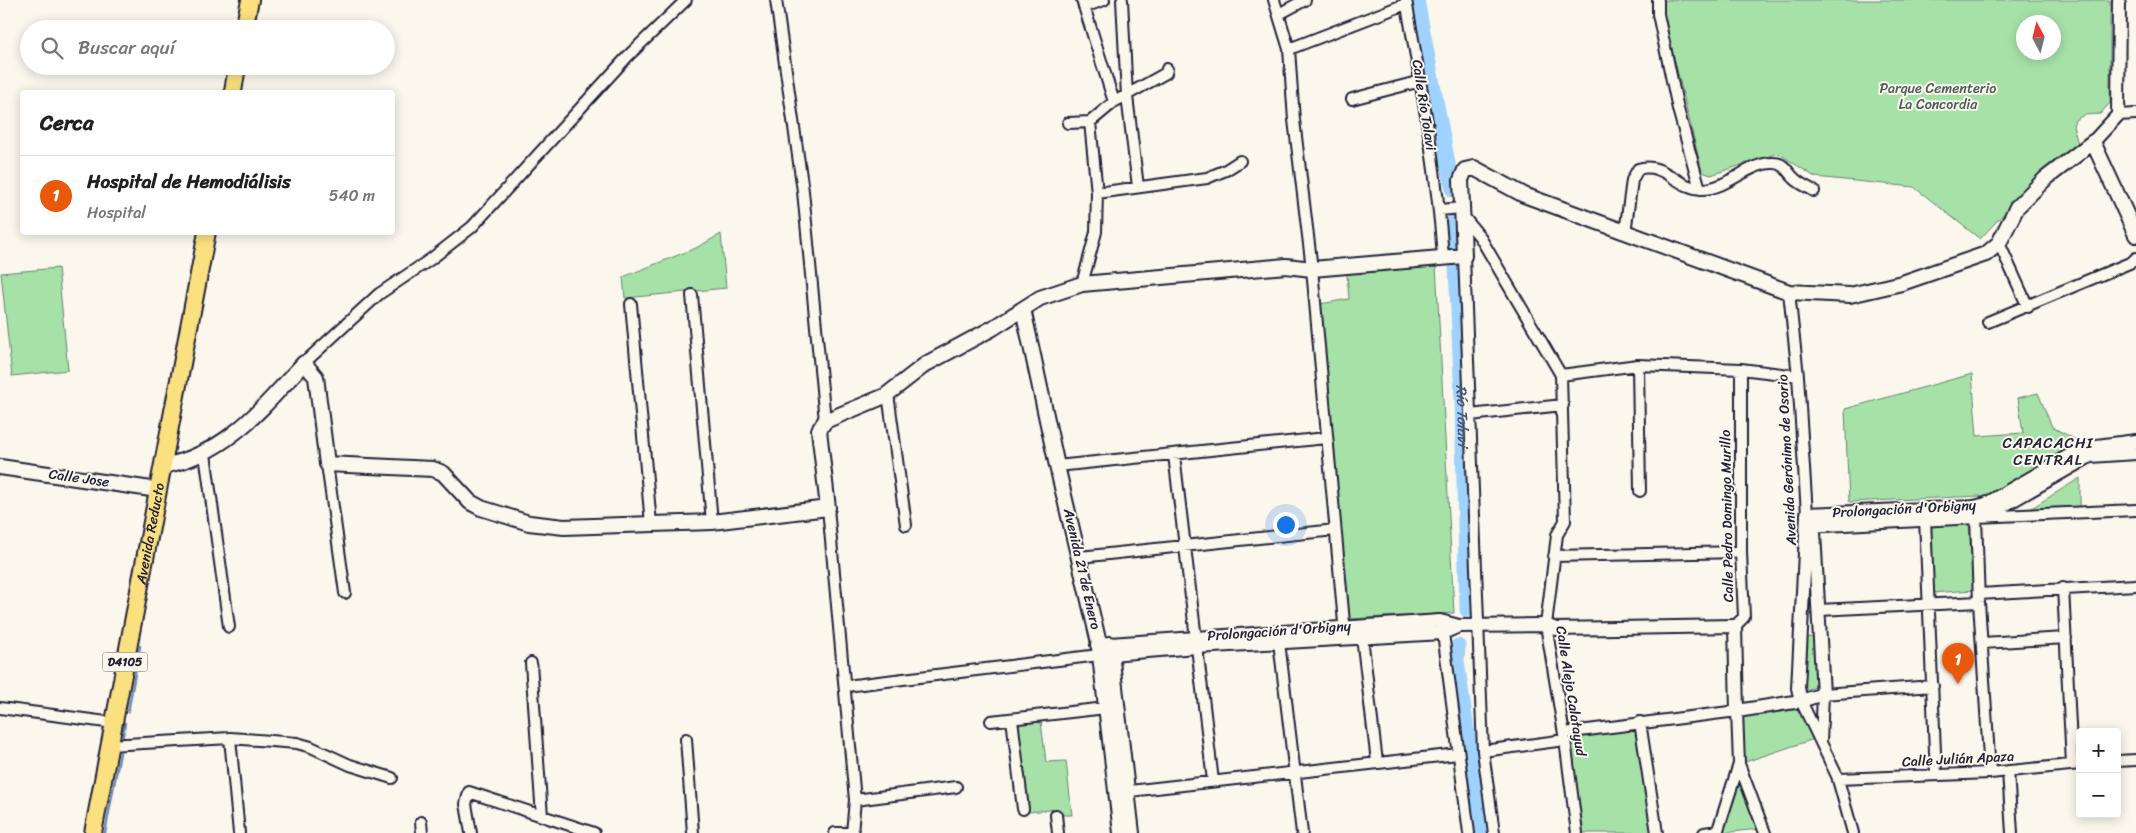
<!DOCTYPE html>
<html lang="es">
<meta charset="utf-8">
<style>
:root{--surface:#fff;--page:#f6f6f6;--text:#202124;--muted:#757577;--line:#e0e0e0;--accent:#ea580c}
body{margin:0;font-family:Sriracha,sans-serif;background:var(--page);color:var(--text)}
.controls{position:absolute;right:15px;bottom:15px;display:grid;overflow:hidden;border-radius:5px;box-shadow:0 2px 12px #0003}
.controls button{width:45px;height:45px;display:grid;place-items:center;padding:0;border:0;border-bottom:1px solid var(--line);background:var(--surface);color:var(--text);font:25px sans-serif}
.compass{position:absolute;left:2016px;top:15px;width:45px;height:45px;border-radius:50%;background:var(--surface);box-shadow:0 2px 12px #0003;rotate:353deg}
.you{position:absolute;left:1285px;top:524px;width:18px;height:18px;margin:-12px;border:4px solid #fff;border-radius:50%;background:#1a73e8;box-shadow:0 0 0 8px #1a73e833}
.badge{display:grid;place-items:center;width:32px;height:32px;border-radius:50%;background:var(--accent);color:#fff;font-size:16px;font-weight:700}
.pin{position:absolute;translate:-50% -41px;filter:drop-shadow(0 1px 2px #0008)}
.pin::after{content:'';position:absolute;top:26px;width:18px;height:15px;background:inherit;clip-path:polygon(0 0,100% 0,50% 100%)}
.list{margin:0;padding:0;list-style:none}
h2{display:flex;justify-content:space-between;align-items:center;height:65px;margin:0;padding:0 20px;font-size:21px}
h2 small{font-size:16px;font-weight:400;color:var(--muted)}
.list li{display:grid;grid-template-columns:32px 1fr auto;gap:15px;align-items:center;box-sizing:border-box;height:80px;padding:0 20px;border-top:1px solid var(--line)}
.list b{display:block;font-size:19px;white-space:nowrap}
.list p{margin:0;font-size:16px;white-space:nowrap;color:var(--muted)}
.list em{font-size:16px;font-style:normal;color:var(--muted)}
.icon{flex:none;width:28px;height:28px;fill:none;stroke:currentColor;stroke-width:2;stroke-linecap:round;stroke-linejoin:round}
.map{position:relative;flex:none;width:2136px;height:833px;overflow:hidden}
.search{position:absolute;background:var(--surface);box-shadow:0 2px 12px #0003;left:20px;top:20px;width:375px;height:55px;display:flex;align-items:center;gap:12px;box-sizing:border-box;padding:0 18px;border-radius:28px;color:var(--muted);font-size:19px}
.panel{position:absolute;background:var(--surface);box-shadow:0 2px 12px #0003;left:20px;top:90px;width:375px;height:145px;border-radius:5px}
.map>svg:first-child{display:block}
.green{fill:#a6e2a8;stroke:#648272;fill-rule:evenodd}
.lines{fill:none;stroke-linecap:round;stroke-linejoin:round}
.stream{stroke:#6d8caf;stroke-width:2.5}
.river{stroke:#9fd3fd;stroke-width:15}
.minor-casing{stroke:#22223b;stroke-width:14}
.tertiary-casing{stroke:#22223b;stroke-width:16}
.secondary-casing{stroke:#22223b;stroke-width:18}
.primary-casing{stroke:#22223b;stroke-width:20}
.minor{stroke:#fbf7ec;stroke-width:10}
.tertiary{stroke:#fbf7ec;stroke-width:12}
.secondary{stroke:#fbf7ec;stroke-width:14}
.primary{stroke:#fbe080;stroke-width:16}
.labels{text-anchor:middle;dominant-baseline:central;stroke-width:4;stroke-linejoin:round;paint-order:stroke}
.shield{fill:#fbf7ec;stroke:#636270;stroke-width:1}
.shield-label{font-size:12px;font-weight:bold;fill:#22223b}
.park-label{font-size:14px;fill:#4a5c5c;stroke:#fbf7ec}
.street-label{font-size:14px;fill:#22223b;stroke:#fbf7ec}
.water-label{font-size:15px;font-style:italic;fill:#485775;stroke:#fbf7ec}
.neighbourhood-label{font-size:15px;letter-spacing:1px;fill:#22223b;stroke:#fbf7ec}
</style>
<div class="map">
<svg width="2136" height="833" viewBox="0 0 2136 833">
<rect width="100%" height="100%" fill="#fbf7ec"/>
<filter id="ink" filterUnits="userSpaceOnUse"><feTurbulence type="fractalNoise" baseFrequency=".02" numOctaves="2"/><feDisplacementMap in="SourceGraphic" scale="10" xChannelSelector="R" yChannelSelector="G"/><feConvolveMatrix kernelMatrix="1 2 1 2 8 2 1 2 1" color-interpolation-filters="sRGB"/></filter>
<g filter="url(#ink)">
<path class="green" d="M 1664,0 L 2110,0 L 2110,103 L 2100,114 L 2084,115 L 2075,120 L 2073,126 L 2078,144 L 2040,175 L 1980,239 L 1914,187 L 1815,177 L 1778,153 L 1711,175 L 1702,172 L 1664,16 ZM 2024,22 L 2054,22 L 2054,52 L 2024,52 Z
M 721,234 L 726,288 L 625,298 L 623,277 L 696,248 Z
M 1436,264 L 1454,613 L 1349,619 L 1320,304 L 1349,299 L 1347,274 Z
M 58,268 L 68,370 L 12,376 L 1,273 Z
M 1972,374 L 1977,436 L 2023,433 L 2018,398 L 2038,393 L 2052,427 L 2080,442 L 1986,499 L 1980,496 L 1849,502 L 1845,409 Z
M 2080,478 L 2080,515 L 2017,517 Z
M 1969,523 L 1973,590 L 1932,593 L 1928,525 Z
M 1806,637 L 1815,638 L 1816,687 L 1804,690 Z
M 1801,709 L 1814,739 L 1745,762 L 1741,717 Z
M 1041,722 L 1046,762 L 1066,761 L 1072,815 L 1060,815 L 1059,809 L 1028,812 L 1018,724 Z
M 1638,728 L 1652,833 L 1582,833 L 1569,737 Z
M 1740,782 L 1758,829 L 1723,833 Z"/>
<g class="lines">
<path class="stream" d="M 128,712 L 140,646
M 122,741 L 125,723
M 105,833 L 120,753"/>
<g class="river">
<path d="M 1417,0 L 1453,190"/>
<path id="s1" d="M 1454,222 L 1462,400 L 1467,610"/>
<path d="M 1458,646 L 1457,661 L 1482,833"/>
</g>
<g class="minor-casing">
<path id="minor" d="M 776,0 L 803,191 L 825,421
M 1082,0 L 1114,102
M 1122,0 L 1127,96 L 1138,187
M 1274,0 L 1289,49 L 1294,120 L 1312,269 L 1345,634
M 1406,0 C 1421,85 1437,170 1443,257
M 1658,0 L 1658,14 L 1678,109 L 1700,189
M 1084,7 L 1104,0
M 1279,14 L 1305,0
M 1289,49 L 1406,4
M 1352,99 L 1421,81
M 2118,115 L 2136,114
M 1068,123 L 1090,122 L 1114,102 L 1166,73 L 1167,69
M 1097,193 L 1207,178 L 1226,170 L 1240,161
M 1440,210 L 1462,208
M 1463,216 L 1480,237 L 1561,375 L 1638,365 L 1741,369 L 1798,376
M 1625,233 L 1632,180 L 1638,169 C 1664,161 1676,188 1702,189 C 1728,189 1749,162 1774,163 C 1785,163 1787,172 1795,179 C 1800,184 1808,187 1814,191
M 1999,243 L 2028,307
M 1464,256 L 1483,751 L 1494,833
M 1082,284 L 1096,232 L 1097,193 L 1090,122
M 1789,292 L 1798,376 L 1807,514
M 692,295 L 712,522
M 631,304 L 651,524
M 1988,322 L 2132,262 L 2136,258
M 304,363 L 379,294 L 431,259 L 472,227 L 628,56 L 686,0
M 1638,365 L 1640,491
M 1561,375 L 1565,521 L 1557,535 L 1546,625 L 1565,740 L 1577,833
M 888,394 L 906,525
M 1470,415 L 1563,405
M 205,454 L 229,627
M 1174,455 L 1213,781
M 327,464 L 345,593
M 1057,466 L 1326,438
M 828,508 L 855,800 L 852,833
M 1925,519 L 1936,775
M 1554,556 L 1741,552
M 1080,557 L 1335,530
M 2063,588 L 2072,764
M 1979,594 L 2136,585
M 1819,610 L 1979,602
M 1735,626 L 1744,617 L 1741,552 L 1741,369
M 1443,633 L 1469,833
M 1362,637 L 1377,762
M 1279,642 L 1302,833
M 1982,643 L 2066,638
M 531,663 L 542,816
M 846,686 L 1099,655
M 1801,701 L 1837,776 L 1853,833
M 0,708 L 114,723
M 1012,719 L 1023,809
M 991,721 L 1106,708
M 1640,722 L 1657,833
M 1564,733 L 1737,711 L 1739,764 L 1765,833
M 230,738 L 239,833
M 686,739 L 693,833
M 1821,742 L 1823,694 L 1933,686
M 109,745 L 230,738 L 297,743 L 311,747 L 350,765 L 392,778
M 1483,751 L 1565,740
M 2117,761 L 2136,760
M 2008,771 L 2012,833
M 1990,773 L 1979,602 L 1976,517 L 2136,510
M 1838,779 L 1990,773 L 2080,764
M 1121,792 L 1458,754
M 855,800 L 956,787
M 1056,815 L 1058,833
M 421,822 L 422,833
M 471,833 L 466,804 L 469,792 L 594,833
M 835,833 L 854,833
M 1704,833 L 1718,831
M 1717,833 L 1739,764"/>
</g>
<g class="tertiary-casing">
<path id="tertiary" d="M 2093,142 L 2118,115 L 2119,0
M 1807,526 L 1976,517 L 2001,507 L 2090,456 L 2136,453
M 1110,644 L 1440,621 L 1459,626 L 1546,625 L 1556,629 L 1735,626 L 1737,711 L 1801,701 L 1823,694 L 1813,514
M 1111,654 L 1196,647 L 1443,633 L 1459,626
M 1801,701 L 1798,688 L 1807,514 L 1974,507 L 1986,504 L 2079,450 L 2089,447 L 2136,441"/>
</g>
<g class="secondary-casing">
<path id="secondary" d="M 1023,309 L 1057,466 L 1098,639 L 1121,833
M 163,466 C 227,454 262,408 304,363 L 316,377 L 327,464 L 433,469 L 443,473 L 470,502 L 481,508 L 529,523 L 564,527 L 712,522 L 828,508 L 819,430 L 825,421 L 885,396 L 926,364 L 993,328 L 1040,298 L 1082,284 L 1286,266 L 1312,269 L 1464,256 L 1461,180 L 1465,170 L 1474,168 L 1524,195 L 1789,292 L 1850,295 L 1902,283 L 1986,254 L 1999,243 L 2017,207 L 2045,179 L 2093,142 L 2136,235
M 0,467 L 158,490
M 1098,645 L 1110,644 L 1132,833"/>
</g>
<g class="primary-casing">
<g id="primary">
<path d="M 244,29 L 250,0"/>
<path d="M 233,92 L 237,66"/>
<path id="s2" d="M 93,833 L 207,232"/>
</g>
</g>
<use href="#minor" class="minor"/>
<use href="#tertiary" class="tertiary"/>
<use href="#secondary" class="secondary"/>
<use href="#primary" class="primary"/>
</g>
</g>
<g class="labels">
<rect class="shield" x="102.5" y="652.5" width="45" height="19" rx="4"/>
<g class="shield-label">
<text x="125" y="662">D4105</text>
</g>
<g class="park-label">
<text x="1938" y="88">Parque Cementerio<tspan x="1938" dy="16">La Concordia</tspan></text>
</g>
<g class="street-label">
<text transform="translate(1424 105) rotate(81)">Calle Río Tolavi</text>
<text transform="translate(1787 460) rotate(-93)">Avenida Gerónimo de Osorio</text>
<text transform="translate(79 478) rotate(8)">Calle Jose</text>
<text transform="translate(1904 509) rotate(-3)">Prolongación d'Orbigny</text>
<text transform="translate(1727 516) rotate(-91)">Calle Pedro Domingo Murillo</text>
<text stroke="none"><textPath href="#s2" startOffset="305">Avenida Reducto</textPath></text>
<text transform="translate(1082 569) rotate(77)">Avenida 21 de Enero</text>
<text transform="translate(1279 631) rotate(-4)">Prolongación d'Orbigny</text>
<text transform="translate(1571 691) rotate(81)">Calle Alejo Calatayud</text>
<text transform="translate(1958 759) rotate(-3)">Calle Julián Apaza</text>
</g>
<g class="water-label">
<text stroke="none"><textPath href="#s1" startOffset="194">Río Tolavi</textPath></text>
</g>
<g class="neighbourhood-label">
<text x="2048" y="443">CAPACACHI<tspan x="2048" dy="17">CENTRAL</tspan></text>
</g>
</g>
</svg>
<div class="controls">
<button>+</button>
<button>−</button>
</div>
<svg class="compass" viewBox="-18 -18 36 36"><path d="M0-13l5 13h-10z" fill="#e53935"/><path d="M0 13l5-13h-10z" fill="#757577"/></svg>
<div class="you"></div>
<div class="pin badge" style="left:1958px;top:684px">1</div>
<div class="search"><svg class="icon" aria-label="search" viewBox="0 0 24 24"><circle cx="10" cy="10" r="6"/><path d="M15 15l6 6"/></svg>Buscar aquí</div>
<section class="panel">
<h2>Cerca<small></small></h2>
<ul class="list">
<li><span class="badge">1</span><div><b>Hospital de Hemodiálisis</b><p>Hospital</p></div><em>540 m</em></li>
</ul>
</section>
</div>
